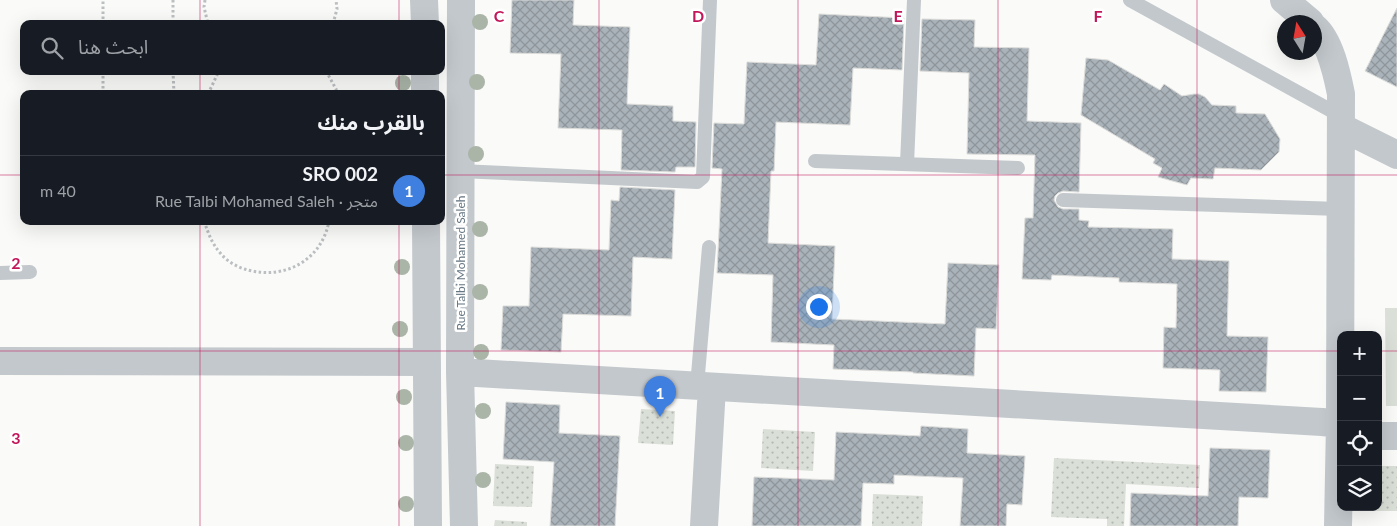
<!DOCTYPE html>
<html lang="ar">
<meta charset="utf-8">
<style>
:root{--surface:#171b24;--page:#20242c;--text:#f1f3f6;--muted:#9ea1a6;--line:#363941;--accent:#e4572e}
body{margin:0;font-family:Lato,"Noto Sans Arabic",sans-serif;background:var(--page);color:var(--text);direction:rtl}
.controls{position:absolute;right:15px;bottom:15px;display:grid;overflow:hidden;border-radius:10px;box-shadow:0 5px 20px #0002}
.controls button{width:45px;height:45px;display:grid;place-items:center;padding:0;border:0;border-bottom:1px solid var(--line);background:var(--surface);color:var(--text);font:25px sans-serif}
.compass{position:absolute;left:1277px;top:15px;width:45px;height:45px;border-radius:50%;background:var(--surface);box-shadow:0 5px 20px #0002;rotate:349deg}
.you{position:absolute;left:818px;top:306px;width:18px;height:18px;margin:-12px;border:4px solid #fff;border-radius:50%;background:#1a73e8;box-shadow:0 0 0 8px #1a73e833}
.badge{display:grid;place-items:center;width:32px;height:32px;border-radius:50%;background:var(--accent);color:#fff;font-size:16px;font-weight:700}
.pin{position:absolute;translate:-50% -41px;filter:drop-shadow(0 1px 2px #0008)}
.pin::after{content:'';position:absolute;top:26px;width:18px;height:15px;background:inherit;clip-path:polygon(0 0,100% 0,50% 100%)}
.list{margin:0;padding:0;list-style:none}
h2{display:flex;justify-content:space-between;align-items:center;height:65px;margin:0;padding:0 20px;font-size:21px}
h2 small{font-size:16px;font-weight:400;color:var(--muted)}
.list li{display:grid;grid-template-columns:32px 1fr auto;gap:15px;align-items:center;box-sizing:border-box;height:70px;padding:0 20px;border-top:1px solid var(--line)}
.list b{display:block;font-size:19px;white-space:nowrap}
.list p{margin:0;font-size:16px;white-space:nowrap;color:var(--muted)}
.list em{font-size:16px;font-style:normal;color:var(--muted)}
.icon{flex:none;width:28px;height:28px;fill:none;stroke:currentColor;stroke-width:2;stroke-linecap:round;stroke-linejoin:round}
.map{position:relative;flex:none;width:1397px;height:526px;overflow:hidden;direction:ltr}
.search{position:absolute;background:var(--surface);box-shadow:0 5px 20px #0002;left:20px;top:20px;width:425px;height:55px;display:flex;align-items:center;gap:12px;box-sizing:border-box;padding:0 18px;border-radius:10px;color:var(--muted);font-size:19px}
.panel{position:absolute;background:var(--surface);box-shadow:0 5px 20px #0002;left:20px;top:90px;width:425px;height:135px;border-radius:10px;direction:rtl}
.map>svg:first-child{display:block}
.grass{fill:url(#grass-dots)}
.green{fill:#dadfd7}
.building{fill:url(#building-cross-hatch);stroke:#dcdcda}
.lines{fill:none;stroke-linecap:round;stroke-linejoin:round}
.path{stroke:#bbbfc2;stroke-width:3;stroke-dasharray:2.5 2.5;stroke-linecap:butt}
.lane{stroke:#c3c8cc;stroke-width:14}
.street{stroke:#c3c8cc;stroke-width:28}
.tree{fill:#aab4a7}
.grid{fill:none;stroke:#c2185b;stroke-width:1;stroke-opacity:0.55}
.labels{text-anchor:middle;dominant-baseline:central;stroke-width:5;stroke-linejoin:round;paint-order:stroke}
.street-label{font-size:12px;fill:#657683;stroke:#fff}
.grid-label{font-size:16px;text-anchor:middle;font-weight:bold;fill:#c2185b;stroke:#fff;stroke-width:5;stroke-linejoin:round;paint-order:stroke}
</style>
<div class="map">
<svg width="1397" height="526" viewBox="0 0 1397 526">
<defs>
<pattern id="grass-dots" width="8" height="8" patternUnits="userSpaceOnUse" patternTransform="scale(1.25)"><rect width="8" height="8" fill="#dadfd7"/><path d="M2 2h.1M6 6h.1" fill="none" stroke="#b4b9b4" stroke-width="1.8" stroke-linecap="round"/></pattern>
<pattern id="building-cross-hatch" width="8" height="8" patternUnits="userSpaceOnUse" patternTransform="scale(1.25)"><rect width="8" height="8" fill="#aab3b9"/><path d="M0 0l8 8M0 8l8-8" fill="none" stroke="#8e969c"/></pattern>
</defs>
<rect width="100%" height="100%" fill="#fafaf8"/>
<path class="grass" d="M 641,409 L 675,411 L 673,445 L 638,443 Z
M 763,429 L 815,432 L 813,471 L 761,468 Z
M 1054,458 L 1200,465 L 1199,488 L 1126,484 L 1124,526 L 1107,526 L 1107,519 L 1051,517 Z
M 495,464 L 534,466 L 532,507 L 493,506 Z
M 1378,466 L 1397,466 L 1397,511 L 1363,511 L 1363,507 L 1378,507 Z
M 873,494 L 923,496 L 922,526 L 872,526 Z
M 495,520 L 527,522 L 527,526 L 494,526 Z"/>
<path class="green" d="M 1385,308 L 1397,308 L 1397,406 L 1386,406 Z"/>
<path class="building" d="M 512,0 L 574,0 L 573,25 L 630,27 L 627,104 L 673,106 L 673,121 L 696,122 L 695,167 L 676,167 L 675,172 L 621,170 L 622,130 L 558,128 L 561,54 L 510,53 Z
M 1397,8 L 1397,87 L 1365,71 Z
M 819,14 L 904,18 L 902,70 L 853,68 L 850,125 L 776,122 L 774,171 L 771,171 L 768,243 L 835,246 L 832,319 L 945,324 L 948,263 L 999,265 L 996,329 L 976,328 L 974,376 L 913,373 L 913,372 L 833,369 L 834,345 L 771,342 L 773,275 L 717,273 L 722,169 L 712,168 L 714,123 L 744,124 L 747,62 L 816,65 Z
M 922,19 L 975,20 L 974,47 L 1029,48 L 1027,121 L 1081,123 L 1079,192 L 1063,191 L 1058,193 L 1055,196 L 1054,200 L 1058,207 L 1063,209 L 1079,209 L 1079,220 L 1089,221 L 1088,227 L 1173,229 L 1172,259 L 1229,261 L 1227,336 L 1268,337 L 1266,392 L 1219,391 L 1220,370 L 1163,368 L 1164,327 L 1176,328 L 1177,284 L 1119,282 L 1119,278 L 1052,275 L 1051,280 L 1022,279 L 1025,218 L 1033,218 L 1035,155 L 967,154 L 969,73 L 920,71 Z
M 1086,58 L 1108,60 L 1160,90 L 1164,84 L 1182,96 L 1194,94 L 1199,94 L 1205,97 L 1212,105 L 1236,106 L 1236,113 L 1265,114 L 1280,139 L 1279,152 L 1261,170 L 1215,168 L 1213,179 L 1191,178 L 1187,185 L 1158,177 L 1162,168 L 1153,163 L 1155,159 L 1081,115 Z
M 620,187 L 675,190 L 672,259 L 633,257 L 631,316 L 563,314 L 561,352 L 501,350 L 503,306 L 529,306 L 531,247 L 609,250 L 611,200 L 619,201 Z
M 506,402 L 560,405 L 559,433 L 620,436 L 615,526 L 550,526 L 554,462 L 503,459 Z
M 921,426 L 968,429 L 967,453 L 1025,456 L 1022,505 L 1007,504 L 1006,526 L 960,526 L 963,478 L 894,475 L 894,484 L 863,483 L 861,526 L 752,526 L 754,477 L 834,480 L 836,432 L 920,436 Z
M 1210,448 L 1270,450 L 1268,498 L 1239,497 L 1238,526 L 1130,526 L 1131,493 L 1208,496 Z"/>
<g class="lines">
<path class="path" d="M 173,0 L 173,24
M 205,0 L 204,7 L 208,24
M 103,24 L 103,0
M 333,24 L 337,9 L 336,0
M 103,71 L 103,94
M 173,71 L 174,94
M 326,71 L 336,89 L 337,94
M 208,94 L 219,71
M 204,221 C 209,235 212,244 222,255 C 228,262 239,268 248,270 C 285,280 322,260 329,221"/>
<path class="lane" d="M 1130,0 L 1341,116
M 815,161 L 1018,168
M 907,164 L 914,0
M 460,171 L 697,182 L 703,177 L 710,0
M 1063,200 L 1340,209
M 0,273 L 30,272
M 697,386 L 709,247"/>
<path class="street" d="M 424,0 L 425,24
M 461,0 L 460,372 L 464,526
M 1284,0 L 1310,22
M 1314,27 C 1330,40 1337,74 1341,94 L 1340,424 L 1338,526
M 425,71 L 425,94
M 1341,127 L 1397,155
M 426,221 L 428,526
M 0,361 L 427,362
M 460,372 L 1322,422 L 1341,424
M 1378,436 L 1397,436
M 704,526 L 712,387"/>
</g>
<g class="tree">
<circle cx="480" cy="22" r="8"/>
<circle cx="477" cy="82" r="8"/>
<circle cx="403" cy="83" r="8"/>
<circle cx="476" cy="154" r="8"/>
<circle cx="480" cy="229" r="8"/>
<circle cx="402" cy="267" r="8"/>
<circle cx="480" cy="292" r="8"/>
<circle cx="400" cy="329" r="8"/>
<circle cx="481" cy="352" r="8"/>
<circle cx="404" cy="397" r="8"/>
<circle cx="483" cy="411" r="8"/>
<circle cx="406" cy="443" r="8"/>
<circle cx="483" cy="480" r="8"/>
<circle cx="406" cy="504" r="8"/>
</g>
<path class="grid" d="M 200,0 L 200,24M 399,0 L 399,24M 599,0 L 599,526M 798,0 L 798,526M 998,0 L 998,526M 1197,0 L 1197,526M 200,71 L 200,94M 399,71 L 399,94M 0,175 L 24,175M 441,175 L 1397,175M 200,221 L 200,526M 399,221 L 399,526M 0,351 L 1341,351M 1378,351 L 1397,351"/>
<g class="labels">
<g class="street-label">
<text transform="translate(460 263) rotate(-90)">Rue Talbi Mohamed Saleh</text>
</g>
</g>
<g class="grid-label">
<text x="499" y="22">C</text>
<text x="698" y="22">D</text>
<text x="898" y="22">E</text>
<text x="1098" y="22">F</text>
<text x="16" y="269">2</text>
<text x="16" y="444">3</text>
</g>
</svg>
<div class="controls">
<button>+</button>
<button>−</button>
<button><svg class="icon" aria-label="locate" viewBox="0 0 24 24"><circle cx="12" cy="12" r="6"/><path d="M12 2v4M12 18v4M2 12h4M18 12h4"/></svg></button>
<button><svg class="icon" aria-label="layers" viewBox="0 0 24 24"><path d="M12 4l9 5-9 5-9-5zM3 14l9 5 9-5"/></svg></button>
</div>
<svg class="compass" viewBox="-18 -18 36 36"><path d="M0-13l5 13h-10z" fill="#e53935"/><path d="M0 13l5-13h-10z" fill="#9ea1a6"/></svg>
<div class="you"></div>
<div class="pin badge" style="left:660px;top:417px;background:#3f7fe0">1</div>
<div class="search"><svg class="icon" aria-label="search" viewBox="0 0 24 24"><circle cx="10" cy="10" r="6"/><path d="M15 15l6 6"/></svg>ابحث هنا</div>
<section class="panel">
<h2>بالقرب منك<small></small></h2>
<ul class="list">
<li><span class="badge" style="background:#3f7fe0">1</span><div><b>SRO 002</b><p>متجر · Rue Talbi Mohamed Saleh</p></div><em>40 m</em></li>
</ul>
</section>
</div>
